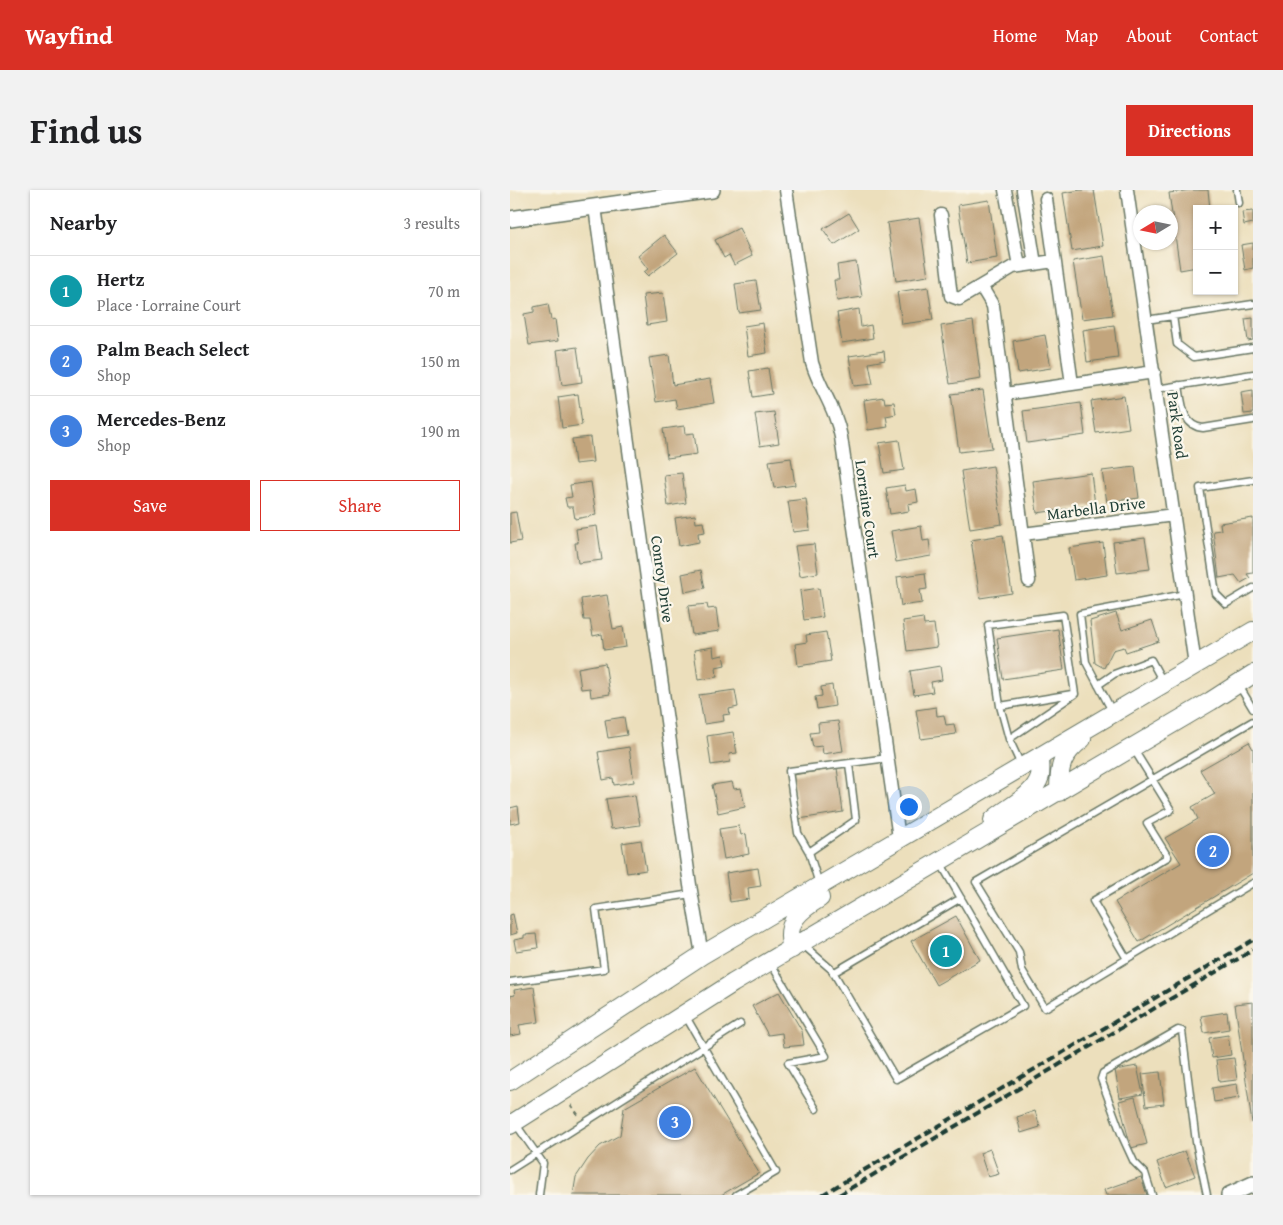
<!DOCTYPE html>
<meta charset="utf-8">
<style>
:root{--surface:#fff;--page:#f2f2f2;--text:#202124;--muted:#757577;--line:#e0e0e0;--accent:#d93025}
body{margin:0;font-family:"Gentium Book Plus",serif;background:var(--page);color:var(--text)}
.controls{position:absolute;right:15px;top:15px;display:grid;overflow:hidden;border-radius:0px;box-shadow:0 1px 4px #0004}
.controls button{width:45px;height:45px;display:grid;place-items:center;padding:0;border:0;border-bottom:1px solid var(--line);background:var(--surface);color:var(--text);font:25px sans-serif}
.compass{position:absolute;left:623px;top:15px;width:45px;height:45px;border-radius:50%;background:var(--surface);box-shadow:0 1px 4px #0004;rotate:260deg}
.you{position:absolute;left:398px;top:616px;width:18px;height:18px;margin:-12px;border:4px solid #fff;border-radius:50%;background:#1a73e8;box-shadow:0 0 0 8px #1a73e833}
.badge{display:grid;place-items:center;width:32px;height:32px;border-radius:50%;background:var(--accent);color:#fff;font-size:16px;font-weight:700}
.pin{position:absolute;translate:-50% -50%;border:2px solid #fff;box-shadow:0 1px 5px #0006}
.list{margin:0;padding:0;list-style:none}
h2{display:flex;justify-content:space-between;align-items:center;height:65px;margin:0;padding:0 20px;font-size:21px}
h2 small{font-size:16px;font-weight:400;color:var(--muted)}
.list li{display:grid;grid-template-columns:32px 1fr auto;gap:15px;align-items:center;box-sizing:border-box;height:70px;padding:0 20px;border-top:1px solid var(--line)}
.list b{display:block;font-size:19px;white-space:nowrap}
.list p{margin:0;font-size:16px;white-space:nowrap;color:var(--muted)}
.list em{font-size:16px;font-style:normal;color:var(--muted)}
.actions{display:flex;gap:10px;padding:15px 20px}
.actions a{flex:1;padding:11px 0;border:1px solid var(--accent);border-radius:0px;text-align:center;font-size:18px;color:var(--accent)}
.actions .main{background:var(--accent);color:#fff}
.map{position:relative;flex:none;width:743px;height:1005px;overflow:hidden;border-radius:0px}
header{display:flex;align-items:center;gap:30px;box-sizing:border-box;height:70px;padding:0 25px;background:var(--accent);color:#fff}
header strong{font-size:24px}
nav{display:flex;gap:28px;margin-inline-start:auto;font-size:18px}
.intro{display:flex;align-items:center;justify-content:space-between;box-sizing:border-box;height:120px;padding:0 30px}
h1{margin:0;font-size:35px}
.button{padding:12px 22px;border-radius:0px;background:var(--accent);color:#fff;font-size:18px;font-weight:700}
main{display:flex;gap:30px;padding:0 30px}
aside{flex:1;background:var(--surface);border-radius:0px;box-shadow:0 1px 4px #0004}
.map>svg:first-child{display:block}
.building{fill:#c2a57d}
.lines{fill:none;stroke-linecap:round;stroke-linejoin:round}
.service-casing{stroke:#677664;stroke-width:9}
.minor-casing{stroke:#677664;stroke-width:15}
.tertiary-casing{stroke:#677664;stroke-width:18}
.secondary-casing{stroke:#677664;stroke-width:20}
.path{stroke:#677664;stroke-width:2.5;stroke-dasharray:4 4;stroke-linecap:butt}
.service{stroke:#fff;stroke-width:6}
.minor{stroke:#fff;stroke-width:12}
.tertiary{stroke:#fff;stroke-width:15}
.secondary{stroke:#fff;stroke-width:18}
.rail{stroke:#1f3d34;stroke-width:4;stroke-dasharray:8 4;stroke-linecap:butt}
.labels{text-anchor:middle;dominant-baseline:central;stroke-width:4.5;stroke-linejoin:round;paint-order:stroke}
.street-label{font-size:16px;fill:#1f3d34;stroke:#fbf7ec}
</style>
<header>
<strong>Wayfind</strong>
<nav><a>Home</a><a>Map</a><a>About</a><a>Contact</a></nav>
</header>
<div class="intro"><h1>Find us</h1><a class="button">Directions</a></div>
<main>
<aside>
<h2>Nearby<small>3 results</small></h2>
<ul class="list">
<li><span class="badge" style="background:#0f9aa8">1</span><div><b>Hertz</b><p>Place · Lorraine Court</p></div><em>70 m</em></li>
<li><span class="badge" style="background:#3f7fe0">2</span><div><b>Palm Beach Select</b><p>Shop</p></div><em>150 m</em></li>
<li><span class="badge" style="background:#3f7fe0">3</span><div><b>Mercedes-Benz</b><p>Shop</p></div><em>190 m</em></li>
</ul>
<div class="actions"><a class="main">Save</a><a>Share</a></div>
</aside>
<div class="map">
<svg width="743" height="1005" viewBox="0 0 743 1005">
<rect width="100%" height="100%" fill="#fbf7ec"/>
<filter id="ink" filterUnits="userSpaceOnUse"><feTurbulence type="fractalNoise" baseFrequency=".02" numOctaves="2"/><feDisplacementMap in="SourceGraphic" scale="10" xChannelSelector="R" yChannelSelector="G"/><feConvolveMatrix kernelMatrix="1 2 1 2 8 2 1 2 1" color-interpolation-filters="sRGB"/></filter>
<filter id="wash" filterUnits="userSpaceOnUse"><feTurbulence type="fractalNoise" baseFrequency=".0096" numOctaves="4" result="noise"/><feDisplacementMap in="SourceGraphic" scale="20" xChannelSelector="R" yChannelSelector="G"/><feGaussianBlur stdDeviation="1.12" result="paint"/><feColorMatrix in="noise" values="0 0 0 0 0 0 0 0 0 0 0 0 0 0 0 0 0 1.4 0 .05"/><feComposite in="paint" operator="in"/></filter>
<g filter="url(#wash)">
<rect width="100%" height="100%" fill="#ecdfbc"/>
<g id="blocks">
<path class="building" d="M 571,0 L 584,0 L 593,56 L 562,61 L 553,3 Z
M 681,0 L 698,0 L 700,19 L 687,19 L 687,77 L 670,80 L 659,3 Z
M 479,10 L 487,68 L 457,73 L 448,15 Z
M 743,21 L 743,33 L 734,35 L 732,22 Z
M 339,23 L 349,39 L 324,55 L 313,39 Z
M 409,28 L 418,86 L 386,91 L 377,33 Z
M 229,38 L 242,66 L 224,75 L 219,65 L 214,68 L 205,50 Z
M 154,45 L 168,63 L 138,86 L 134,82 L 138,79 L 128,66 Z
M 743,53 L 743,78 L 735,80 L 731,55 Z
M 594,66 L 603,125 L 572,129 L 563,71 Z
M 346,72 L 352,107 L 327,111 L 324,90 L 329,90 L 327,75 Z
M 246,91 L 251,120 L 229,123 L 225,94 Z
M 418,97 L 423,130 L 392,134 L 387,102 Z
M 153,103 L 157,132 L 137,135 L 133,105 Z
M 38,114 L 41,130 L 45,129 L 48,151 L 19,155 L 14,124 L 24,122 L 24,117 Z
M 349,119 L 351,137 L 361,135 L 363,148 L 332,153 L 327,123 Z
M 743,128 L 743,150 L 738,151 L 735,129 Z
M 463,131 L 471,189 L 440,194 L 431,136 Z
M 253,133 L 257,163 L 238,166 L 234,136 Z
M 604,135 L 608,168 L 577,172 L 573,140 Z
M 535,145 L 541,178 L 508,183 L 503,151 Z
M 67,157 L 72,192 L 52,195 L 47,160 Z
M 374,161 L 375,170 L 359,173 L 363,194 L 344,196 L 339,166 Z
M 159,165 L 163,195 L 200,189 L 204,213 L 167,219 L 165,209 L 146,212 L 139,168 Z
M 258,178 L 262,204 L 243,207 L 239,181 Z
M 473,200 L 482,258 L 449,262 L 441,204 Z
M 743,200 L 743,223 L 734,224 L 731,202 Z
M 68,204 L 72,235 L 52,238 L 48,207 Z
M 614,206 L 619,238 L 586,243 L 581,211 Z
M 374,207 L 375,213 L 384,212 L 386,224 L 376,226 L 378,237 L 358,240 L 354,210 Z
M 571,213 L 575,245 L 517,253 L 513,221 Z
M 264,222 L 269,253 L 250,256 L 245,224 Z
M 174,236 L 175,244 L 184,243 L 187,264 L 157,268 L 153,239 Z
M 80,247 L 83,272 L 65,274 L 62,249 Z
M 389,250 L 394,280 L 374,283 L 369,253 Z
M 281,268 L 285,295 L 264,298 L 259,271 Z
M 483,276 L 492,334 L 460,339 L 451,281 Z
M 625,277 L 629,308 L 597,312 L 592,281 Z
M 172,283 L 176,313 L 158,316 L 154,285 Z
M 581,283 L 585,315 L 527,323 L 523,291 Z
M 81,292 L 86,325 L 65,329 L 63,317 L 57,317 L 55,308 L 62,307 L 60,295 Z
M 395,295 L 396,301 L 406,299 L 408,312 L 398,314 L 399,321 L 380,324 L 376,298 Z
M 296,309 L 300,340 L 283,342 L 278,311 Z
M 6,322 L 11,351 L 0,353 L 0,323 Z
M 185,325 L 186,333 L 193,332 L 195,342 L 188,343 L 189,352 L 169,356 L 165,328 Z
M 743,328 L 743,383 L 737,384 L 740,388 L 731,393 L 725,385 L 709,388 L 703,341 L 711,340 L 710,333 Z
M 87,336 L 92,370 L 68,373 L 65,353 L 68,353 L 66,339 Z
M 411,336 L 413,351 L 419,350 L 421,366 L 386,372 L 381,341 Z
M 493,345 L 502,403 L 470,408 L 461,350 Z
M 635,348 L 640,379 L 607,383 L 603,352 Z
M 593,353 L 597,385 L 564,390 L 559,358 Z
M 304,354 L 308,383 L 290,386 L 285,356 Z
M 191,380 L 195,398 L 175,402 L 172,384 Z
M 415,383 L 417,399 L 410,400 L 412,413 L 391,416 L 387,387 Z
M 309,398 L 313,427 L 294,430 L 290,401 Z
M 97,405 L 103,439 L 113,437 L 116,457 L 94,460 L 92,444 L 83,446 L 80,430 L 74,430 L 71,409 Z
M 197,414 L 198,419 L 206,418 L 209,441 L 182,445 L 178,416 Z
M 606,423 L 612,440 L 642,430 L 649,451 L 616,462 L 614,457 L 603,460 L 594,478 L 585,473 L 580,431 Z
M 413,428 L 414,435 L 424,434 L 427,457 L 397,461 L 393,431 Z
M 548,439 L 554,480 L 493,489 L 487,448 Z
M 316,442 L 321,471 L 288,476 L 285,454 L 297,452 L 296,445 Z
M 203,457 L 204,467 L 213,465 L 215,475 L 206,477 L 207,487 L 188,490 L 184,460 Z
M 95,473 L 100,504 L 81,507 L 80,498 L 71,499 L 68,478 Z
M 430,476 L 432,490 L 421,492 L 423,502 L 404,505 L 400,481 Z
M 322,495 L 325,516 L 307,519 L 305,507 L 312,506 L 311,497 Z
M 225,500 L 228,517 L 219,519 L 220,524 L 213,525 L 214,531 L 194,534 L 189,505 Z
M 426,517 L 427,526 L 434,525 L 436,535 L 444,534 L 446,544 L 411,549 L 406,520 Z
M 114,527 L 117,545 L 98,548 L 95,530 Z
M 328,531 L 333,561 L 313,564 L 312,556 L 303,557 L 300,543 L 309,542 L 308,533 Z
M 223,542 L 227,563 L 219,564 L 220,572 L 201,575 L 197,546 Z
M 739,552 L 743,559 L 743,683 L 629,752 L 605,712 L 671,673 L 655,648 L 688,629 L 682,617 L 705,604 L 690,580 Z
M 119,557 L 124,592 L 104,595 L 103,588 L 93,590 L 88,562 Z
M 327,578 L 333,622 L 289,629 L 283,585 Z
M 222,592 L 224,599 L 231,598 L 235,617 L 208,623 L 202,595 Z
M 125,605 L 130,635 L 101,639 L 96,609 Z
M 8,616 L 10,632 L 0,634 L 0,618 Z
M 229,636 L 231,645 L 236,644 L 239,664 L 214,669 L 209,639 Z
M 131,650 L 136,680 L 117,683 L 112,653 Z
M 248,678 L 251,696 L 238,698 L 239,709 L 220,712 L 216,683 Z
M 3,724 L 7,743 L 0,745 L 0,725 Z
M 446,726 L 470,770 L 426,795 L 401,751 Z
M 26,744 L 28,758 L 6,761 L 4,750 L 14,748 L 14,745 Z
M 24,797 L 29,832 L 9,835 L 11,844 L 0,846 L 0,806 L 5,805 L 4,800 Z
M 269,802 L 292,841 L 294,855 L 274,857 L 272,843 L 258,845 L 242,816 Z
M 743,812 L 743,933 L 742,933 L 725,814 Z
M 717,822 L 719,839 L 694,843 L 691,826 Z
M 718,845 L 721,865 L 702,868 L 699,848 Z
M 724,868 L 727,890 L 709,892 L 706,870 Z
M 627,876 L 633,904 L 610,908 L 605,880 Z
M 185,877 L 249,983 L 211,1005 L 63,1005 L 66,987 L 78,969 L 90,956 L 110,945 L 114,918 Z
M 650,882 L 654,914 L 636,916 L 632,884 Z
M 727,894 L 729,908 L 704,912 L 702,898 Z
M 625,907 L 637,954 L 621,958 L 609,911 Z
M 525,921 L 530,937 L 511,943 L 507,927 Z
M 480,959 L 489,984 L 478,987 L 470,963 Z
M 675,961 L 685,986 L 656,997 L 647,972 Z
M 631,987 L 637,1005 L 596,1005 L 594,1000 Z"/>
</g>
</g>
<g filter="url(#ink)">
<use href="#blocks" fill-opacity="0" stroke="#677664" stroke-width="1"/>
<g class="lines">
<g class="service-casing">
<path id="service" d="M 727,0 L 729,13
M 663,126 L 667,154 L 684,167 L 743,158
M 636,130 L 743,114
M 669,195 C 672,213 672,236 693,238 L 743,230
M 646,199 L 743,184
M 743,290 L 690,298 L 706,404 L 716,414 L 743,398
M 728,494 L 743,519
M 588,495 L 604,484 L 641,470 L 653,492
M 490,516 L 562,504
M 602,521 L 576,472 L 570,424 L 675,404
M 743,531 L 466,692 L 509,762 L 512,780 L 535,818 L 743,693
M 499,549 L 565,504 L 553,425 L 478,435 L 490,516 L 499,549 L 511,575
M 299,662 L 346,630 L 339,574
M 309,694 L 299,662 L 288,643 L 279,581 L 378,568
M 292,754 L 322,780 L 386,889 L 513,816 L 430,672
M 617,769 L 583,711 L 658,667 L 637,633 L 661,620 L 623,558
M 260,772 L 316,866 L 278,873 L 306,919
M 323,783 L 451,708
M 0,792 L 94,779 L 86,719 L 181,704
M 175,825 L 266,982 L 226,1005
M 5,933 L 33,973 L 29,1005
M 0,980 L 230,834
M 642,1005 L 635,983 L 624,972 L 612,946 L 591,889 L 593,883 L 668,840 L 672,841 L 686,952 L 697,1005"/>
</g>
<g class="minor-casing">
<path id="minor" d="M 276,0 L 302,173 C 310,199 326,219 331,247 L 389,648
M 495,0 L 509,76
M 513,0 L 525,74
M 617,0 L 685,475
M 536,9 L 562,194
M 85,17 L 180,695 L 192,765
M 431,25 L 441,106 L 449,109 L 503,77 L 544,71
M 471,96 L 483,116 L 519,391
M 495,204 L 644,182
M 513,344 L 664,325"/>
</g>
<g class="tertiary-casing">
<path id="tertiary" d="M 0,29 L 202,0
M 719,1005 L 743,994"/>
</g>
<g class="secondary-casing">
<path id="secondary" d="M 549,602 C 549,576 551,565 572,549
M 483,630 C 497,617 524,607 530,586 C 531,580 530,572 530,566
M 282,759 C 274,732 290,720 310,708
M 0,891 L 192,765 L 743,441
M 0,935 L 223,793 L 701,511 L 743,484"/>
</g>
<path class="path" d="M 61,915 L 68,925"/>
<use href="#service" class="service"/>
<use href="#minor" class="minor"/>
<use href="#tertiary" class="tertiary"/>
<use href="#secondary" class="secondary"/>
<path class="rail" d="M 312,1005 L 743,750
M 329,1005 L 743,760"/>
</g>
</g>
<g class="labels">
<g class="street-label">
<text transform="translate(668 235) rotate(82)">Park Road</text>
<text transform="translate(586 318) rotate(-7)">Marbella Drive</text>
<text transform="translate(358 319) rotate(82)">Lorraine Court</text>
<text transform="translate(153 389) rotate(82)">Conroy Drive</text>
</g>
</g>
</svg>
<div class="controls">
<button>+</button>
<button>−</button>
</div>
<svg class="compass" viewBox="-18 -18 36 36"><path d="M0-13l5 13h-10z" fill="#e53935"/><path d="M0 13l5-13h-10z" fill="#757577"/></svg>
<div class="you"></div>
<div class="pin badge" style="left:436px;top:761px;background:#0f9aa8">1</div>
<div class="pin badge" style="left:703px;top:661px;background:#3f7fe0">2</div>
<div class="pin badge" style="left:165px;top:932px;background:#3f7fe0">3</div>
</div>
</main>
